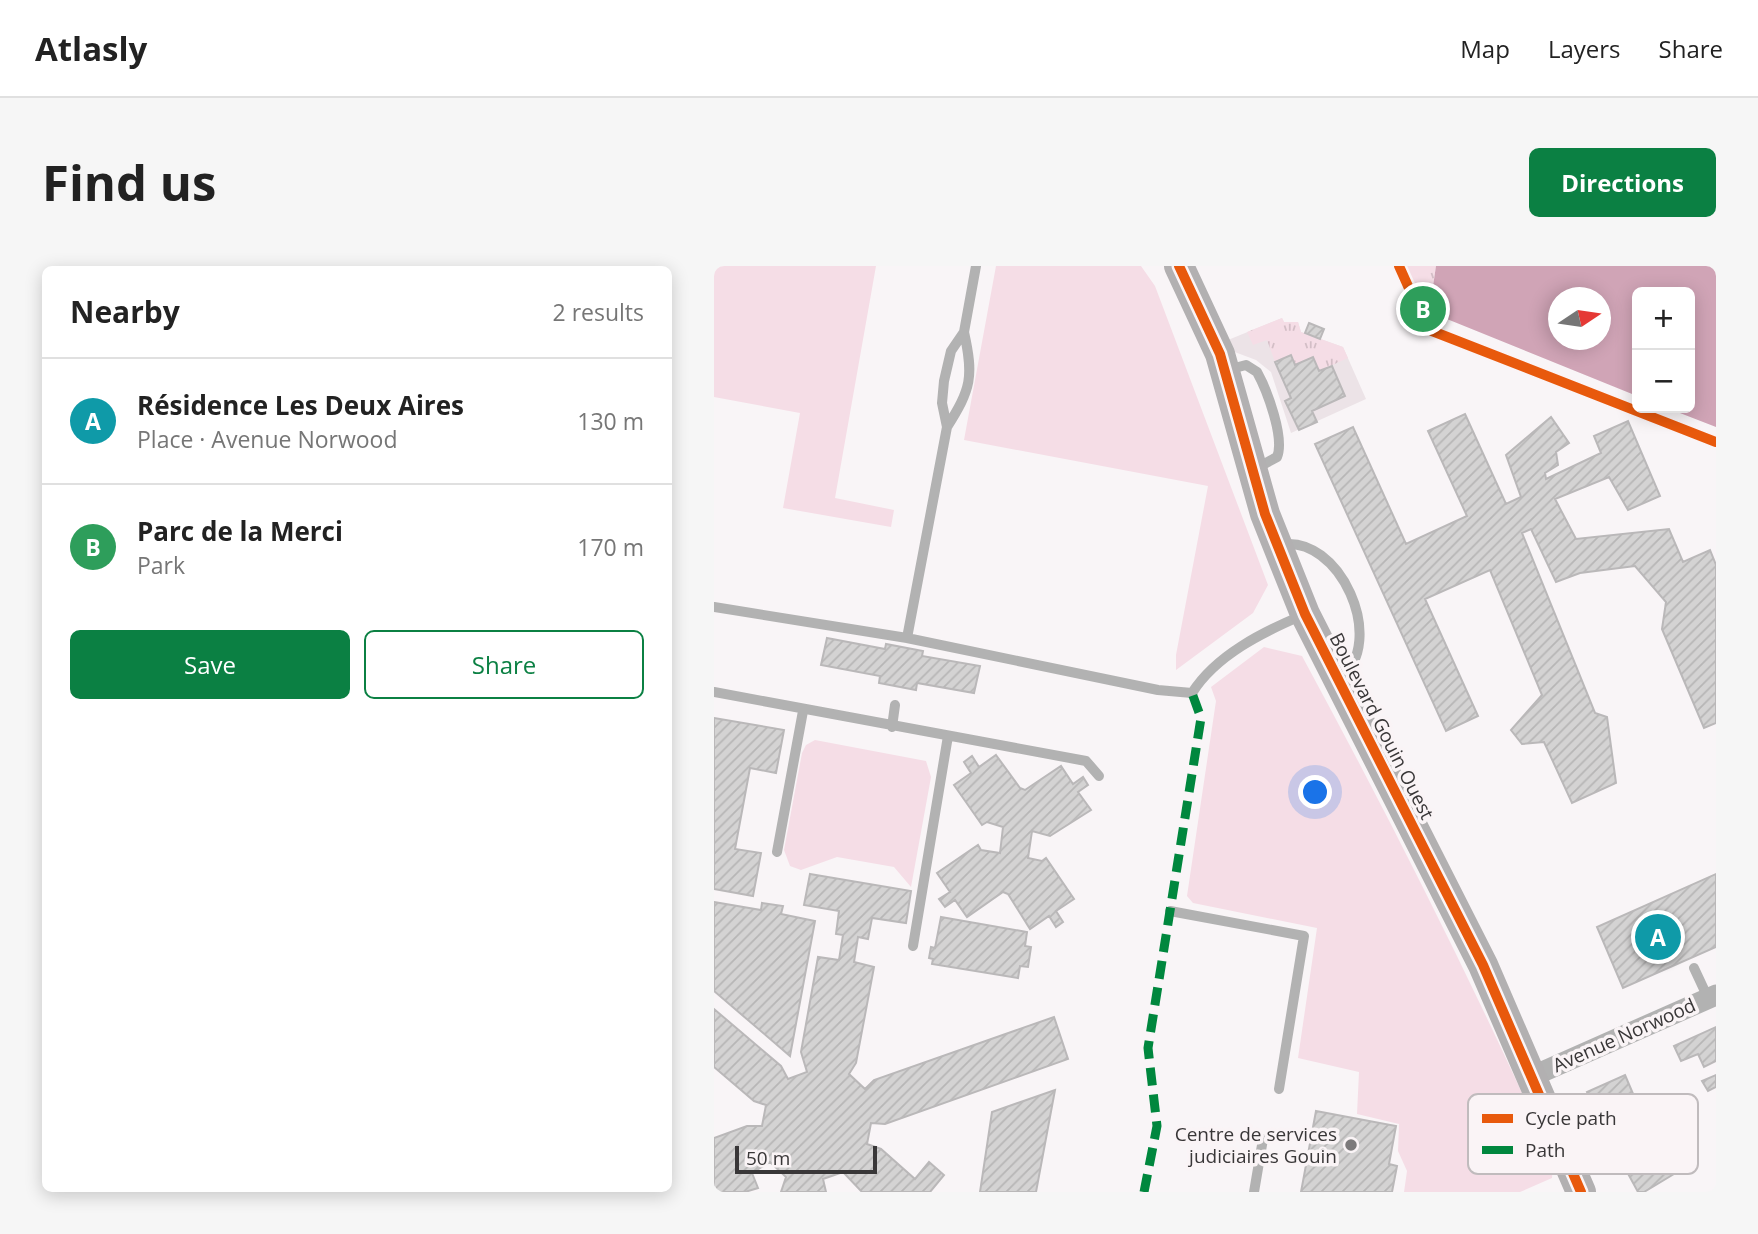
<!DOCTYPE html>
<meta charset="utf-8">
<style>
:root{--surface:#fff;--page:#f6f6f6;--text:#222;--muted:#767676;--line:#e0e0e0;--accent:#0b8043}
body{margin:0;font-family:"Open Sans",sans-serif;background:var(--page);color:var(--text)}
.controls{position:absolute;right:21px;top:21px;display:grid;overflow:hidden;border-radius:10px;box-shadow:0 4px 18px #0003}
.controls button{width:63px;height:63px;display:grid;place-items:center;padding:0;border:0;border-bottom:2px solid var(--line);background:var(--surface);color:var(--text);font:35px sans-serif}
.compass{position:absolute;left:834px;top:21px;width:63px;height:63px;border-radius:50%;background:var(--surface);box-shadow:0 4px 18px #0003;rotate:77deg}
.scale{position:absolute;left:21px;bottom:18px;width:142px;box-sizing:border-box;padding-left:7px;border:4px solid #393738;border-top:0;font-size:19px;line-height:24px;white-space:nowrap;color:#393738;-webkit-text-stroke:5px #faf4f6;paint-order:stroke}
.you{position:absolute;left:602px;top:527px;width:24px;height:24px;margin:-18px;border:5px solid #fff;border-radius:50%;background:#1a73e8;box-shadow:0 0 0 10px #1a73e833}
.badge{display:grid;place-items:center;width:46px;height:46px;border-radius:50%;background:var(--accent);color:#fff;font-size:23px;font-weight:700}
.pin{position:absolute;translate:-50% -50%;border:4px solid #fff;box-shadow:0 2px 7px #0006}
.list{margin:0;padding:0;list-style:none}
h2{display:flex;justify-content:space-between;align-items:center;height:91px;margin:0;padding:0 28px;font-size:30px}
h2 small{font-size:23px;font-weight:400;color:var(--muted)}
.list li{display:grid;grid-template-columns:46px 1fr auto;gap:21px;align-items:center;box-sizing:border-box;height:126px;padding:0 28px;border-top:2px solid var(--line)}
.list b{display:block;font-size:26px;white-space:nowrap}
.list p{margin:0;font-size:23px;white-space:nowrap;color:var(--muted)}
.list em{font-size:23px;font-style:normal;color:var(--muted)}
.actions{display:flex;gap:14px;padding:21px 28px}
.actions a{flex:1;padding:16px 0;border:2px solid var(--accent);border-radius:10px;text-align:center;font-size:24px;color:var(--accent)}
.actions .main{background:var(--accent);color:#fff}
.map{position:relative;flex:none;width:1002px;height:926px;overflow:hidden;border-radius:10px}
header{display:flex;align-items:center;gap:42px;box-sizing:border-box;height:98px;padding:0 35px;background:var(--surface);border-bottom:2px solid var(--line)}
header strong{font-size:33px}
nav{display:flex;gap:38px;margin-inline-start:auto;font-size:24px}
.intro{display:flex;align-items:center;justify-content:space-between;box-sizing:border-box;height:168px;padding:0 42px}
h1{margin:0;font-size:49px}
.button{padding:18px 32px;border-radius:10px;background:var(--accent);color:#fff;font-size:24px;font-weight:700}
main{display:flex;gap:42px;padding:0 42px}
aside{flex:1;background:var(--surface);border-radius:10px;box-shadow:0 4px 18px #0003}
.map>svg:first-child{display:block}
.built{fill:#ece3e7}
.grass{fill:#f5dde6}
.park{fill:url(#park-tufts)}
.water{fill:#d0a4b6;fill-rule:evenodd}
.building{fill:url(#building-hatch);stroke:#bab8b9;stroke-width:2}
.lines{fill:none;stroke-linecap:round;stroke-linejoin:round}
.lane{stroke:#b2b2b2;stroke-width:10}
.street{stroke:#b2b2b2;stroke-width:21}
.secondary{stroke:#b2b0b1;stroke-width:30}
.quiet{stroke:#00873e;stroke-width:9;stroke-dasharray:18 9;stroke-linecap:butt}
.cycleway-casing{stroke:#faf4f6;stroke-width:15}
.cycleway{stroke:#e8590c;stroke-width:10}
.poi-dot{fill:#7c7a7b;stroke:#faf4f6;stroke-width:2.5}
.labels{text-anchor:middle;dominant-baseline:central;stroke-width:7;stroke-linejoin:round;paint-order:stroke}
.street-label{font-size:19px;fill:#393738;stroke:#faf4f6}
.poi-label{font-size:19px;fill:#393738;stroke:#faf4f6;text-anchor:end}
.key{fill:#faf4f6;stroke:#c0bbbd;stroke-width:2}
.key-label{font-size:19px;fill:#393738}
</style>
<header>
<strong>Atlasly</strong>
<nav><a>Map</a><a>Layers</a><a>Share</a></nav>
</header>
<div class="intro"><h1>Find us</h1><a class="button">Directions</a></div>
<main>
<aside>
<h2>Nearby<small>2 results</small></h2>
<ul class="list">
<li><span class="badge" style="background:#0f9aa8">A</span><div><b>Résidence Les Deux Aires</b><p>Place · Avenue Norwood</p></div><em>130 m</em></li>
<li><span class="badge" style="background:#2e9e5b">B</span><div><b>Parc de la Merci</b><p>Park</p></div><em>170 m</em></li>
</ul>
<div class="actions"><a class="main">Save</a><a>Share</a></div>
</aside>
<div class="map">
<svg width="1002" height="926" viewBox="0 0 1002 926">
<defs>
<pattern id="park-tufts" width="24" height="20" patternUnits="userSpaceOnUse" patternTransform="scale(1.75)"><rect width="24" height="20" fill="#f5dde6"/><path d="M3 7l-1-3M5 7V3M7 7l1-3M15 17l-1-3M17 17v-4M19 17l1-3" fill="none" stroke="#d3bec6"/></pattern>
<pattern id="building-hatch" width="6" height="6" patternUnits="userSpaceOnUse" patternTransform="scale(1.75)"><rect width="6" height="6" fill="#d4d3d3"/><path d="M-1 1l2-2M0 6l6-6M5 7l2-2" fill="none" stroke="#b7b6b6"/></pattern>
</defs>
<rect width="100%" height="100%" fill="#f9f5f7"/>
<path class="built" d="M 568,52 L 570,56 L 584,56 L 587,66 L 629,81 L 652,133 L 577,167 L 557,106 L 542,94 L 518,85 L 514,74 Z"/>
<path class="grass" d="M 0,0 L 162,0 L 121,232 L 180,244 L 177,261 L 69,242 L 86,147 L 0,131 Z
M 282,0 L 427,0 L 441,20 L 554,319 L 539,347 L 462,404 L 462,389 L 494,220 L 250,174 Z
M 550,381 L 588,390 C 678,556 762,723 839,895 L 838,912 L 806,926 L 690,926 L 693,905 L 684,885 L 685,858 L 643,848 L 645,806 L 584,792 L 603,662 L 479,637 L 473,630 L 502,435 L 497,421 Z
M 101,474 L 212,495 L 217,511 L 197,621 L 180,601 L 123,591 L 87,604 L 76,600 L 70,584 L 88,487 L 92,479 Z"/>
<path class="park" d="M 679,0 L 722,0 L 717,34 L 728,51 L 706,68 Z
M 568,52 L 570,56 L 584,56 L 587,66 L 629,81 L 634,92 L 605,105 L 599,91 L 581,99 L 577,89 L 561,96 L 553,74 L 539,79 L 533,66 Z"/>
<path class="water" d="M 722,0 L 1002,0 L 1002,161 L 953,142 L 976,142 L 976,26 L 923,26 L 923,130 L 728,51 L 717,34 ZM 844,32 L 886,32 L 886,74 L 844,74 Z"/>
<path class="building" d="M 595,57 L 610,63 L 606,73 L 591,67 Z
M 577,89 L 581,99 L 599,91 L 605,105 L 618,100 L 631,130 L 598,145 L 603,156 L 585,164 L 571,135 L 577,132 L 561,96 Z
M 751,148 L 792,238 L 807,231 L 792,189 L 837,151 L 855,177 L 842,186 L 844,199 L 831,207 L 832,213 L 887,187 L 880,170 L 914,155 L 946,230 L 914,244 L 895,211 L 841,233 L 862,273 L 955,263 L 969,296 L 996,284 L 1002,299 L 1002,457 L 990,462 L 948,363 L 952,336 L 921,300 L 866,307 L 842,316 L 817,263 L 808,267 L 881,447 L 893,451 L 902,517 L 858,537 L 830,476 L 808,478 L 797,464 L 828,429 L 776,304 L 711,333 L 764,450 L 732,465 L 601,178 L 639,161 L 692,278 L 753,250 L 714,165 Z
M 113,372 L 171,383 L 172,378 L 209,385 L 208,390 L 266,400 L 260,427 L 203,417 L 202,424 L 165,417 L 166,410 L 107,399 Z
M 0,452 L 70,464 L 62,507 L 36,502 L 21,583 L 47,587 L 39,630 L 0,623 Z
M 282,489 L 306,522 L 311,524 L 347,500 L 359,518 L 369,511 L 374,519 L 364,526 L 377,544 L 336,570 L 318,565 L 314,592 L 328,595 L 332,592 L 360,633 L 342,645 L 349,656 L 342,661 L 335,650 L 316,663 L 294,628 L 289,626 L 253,651 L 241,634 L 231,641 L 225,633 L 236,626 L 223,607 L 264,579 L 267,584 L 286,587 L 289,561 L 273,556 L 268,559 L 240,519 L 257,507 L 250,496 L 258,490 L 265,501 Z
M 96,608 L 197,625 L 192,657 L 158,652 L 154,673 L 144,671 L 140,696 L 160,701 L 142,797 L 135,808 L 151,823 L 160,814 L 340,751 L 354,793 L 171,858 L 157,857 L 153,878 L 167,883 L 201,913 L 215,896 L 230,909 L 216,926 L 148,926 L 129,906 L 109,913 L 112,926 L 67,926 L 72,911 L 56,896 L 38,907 L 44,922 L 31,926 L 0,926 L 0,872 L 33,860 L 48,860 L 52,839 L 40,835 L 0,801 L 0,743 L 67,800 L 74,813 L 93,806 L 87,786 L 104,691 L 125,694 L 129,669 L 122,668 L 125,645 L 90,639 Z
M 1002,608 L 1002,681 L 909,722 L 883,661 Z
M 0,636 L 47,644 L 48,637 L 69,640 L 67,648 L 101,655 L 76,790 L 0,725 Z
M 227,651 L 313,666 L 311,680 L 317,681 L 314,701 L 306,700 L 304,712 L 218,698 L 219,693 L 215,692 L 217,681 L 221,682 Z
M 1002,761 L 1002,795 L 990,801 L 984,788 L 967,795 L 960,780 Z
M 911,809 L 937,870 L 909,882 L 893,844 L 883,848 L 873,826 Z
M 1002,809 L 1002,821 L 994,825 L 988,815 Z
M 341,824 L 322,926 L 266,926 L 278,846 Z
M 602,845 L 682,860 L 675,898 L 683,900 L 678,926 L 587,926 Z
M 947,872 L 965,905 L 930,926 L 924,926 L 912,904 L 916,902 L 910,892 Z"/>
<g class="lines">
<path class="lane" d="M 513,104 L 532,99 L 543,106 C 553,124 571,172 563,191 L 541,203
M 233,161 C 257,123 260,111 250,66
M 565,279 C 626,266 674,377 626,412
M 0,341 L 193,372 L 444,424 L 478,427 C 502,389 549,366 589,349
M 193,372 L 233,161 L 228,137 L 230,115 L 237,85 L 250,66 L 262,0
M 0,426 L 372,495 L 385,510
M 178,461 L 181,439
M 63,586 L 89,445
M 456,645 L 590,670 L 565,823
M 199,680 L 234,470
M 980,702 L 994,732
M 540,926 L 549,873"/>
<path class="street" d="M 819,810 L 1002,729"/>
<path class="secondary" d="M 465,0 L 506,88 L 551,248 L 591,348 L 769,699 L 867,926"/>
<path class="quiet" d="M 430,926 L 443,860 L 434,782 L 487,452 L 478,427"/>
<g class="cycleway-casing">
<path id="cycleway" d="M 465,0 L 506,88 L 551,248 L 591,348 L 769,699 L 867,926
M 685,0 L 711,58 L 718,65 L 1002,176"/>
</g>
<use href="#cycleway" class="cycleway"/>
</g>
<circle class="poi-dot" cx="637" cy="879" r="7"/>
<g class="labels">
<g class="street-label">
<text transform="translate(668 460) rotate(63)">Boulevard Gouin Ouest</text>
<text transform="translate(910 769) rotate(-24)">Avenue Norwood</text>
</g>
<g class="poi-label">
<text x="623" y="868">Centre de services<tspan x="623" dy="22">judiciaires Gouin</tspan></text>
</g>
</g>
<rect x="754" y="828" width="230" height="80" rx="10" class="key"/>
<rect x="768" y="848" width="31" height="9" fill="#e8590c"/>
<rect x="768" y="880" width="31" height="8" fill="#00873e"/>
<g class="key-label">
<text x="811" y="859">Cycle path</text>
<text x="811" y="891">Path</text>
</g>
</svg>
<div class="controls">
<button>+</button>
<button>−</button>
</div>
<svg class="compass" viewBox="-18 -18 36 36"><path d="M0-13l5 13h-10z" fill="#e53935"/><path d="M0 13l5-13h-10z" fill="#767676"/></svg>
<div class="scale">50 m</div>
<div class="you"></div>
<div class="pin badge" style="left:944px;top:671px;background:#0f9aa8">A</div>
<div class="pin badge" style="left:709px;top:43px;background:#2e9e5b">B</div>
</div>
</main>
